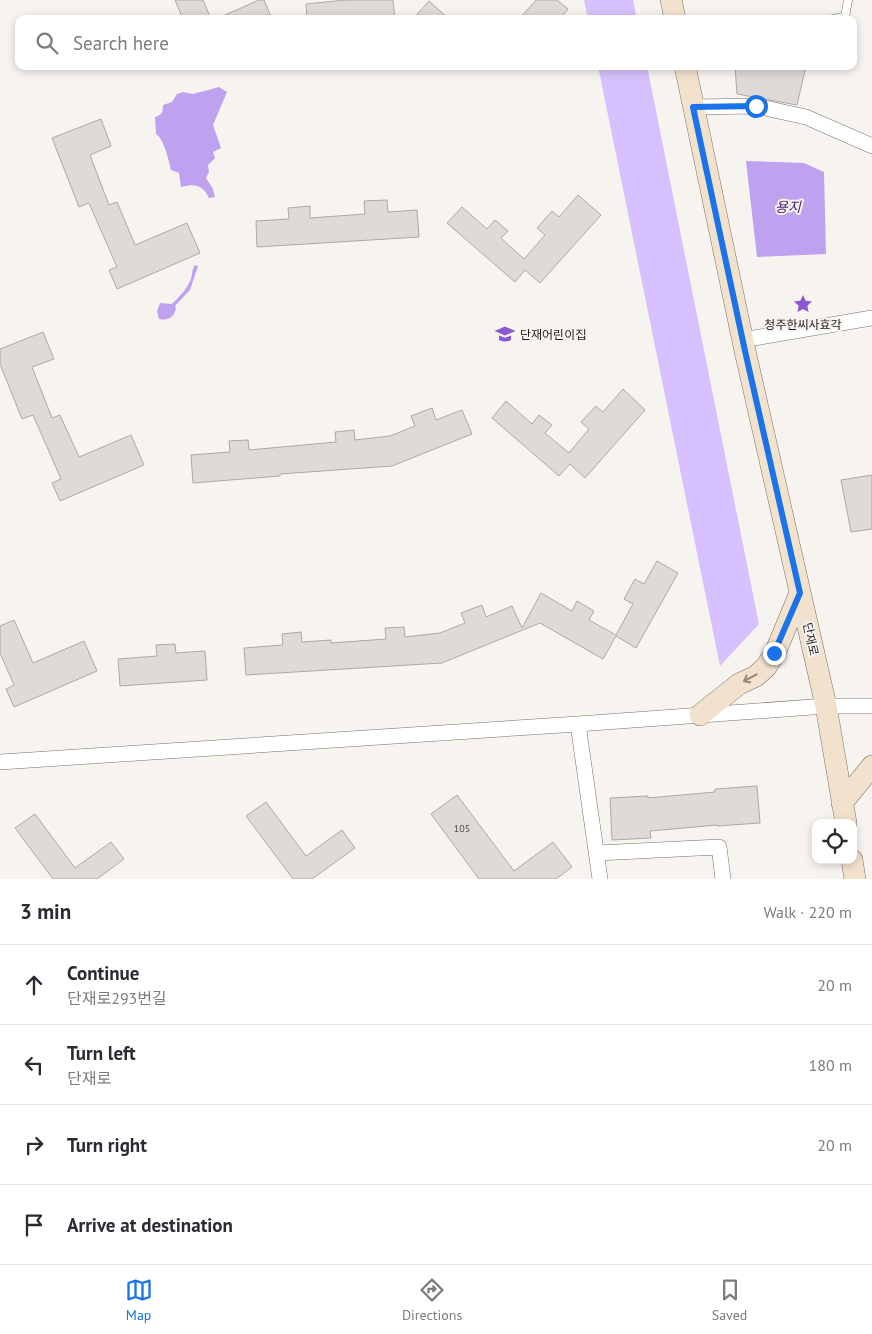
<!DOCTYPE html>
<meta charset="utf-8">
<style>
:root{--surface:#fff;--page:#f2f2f3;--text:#2b2b33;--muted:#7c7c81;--line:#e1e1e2;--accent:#1a73e8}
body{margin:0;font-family:"PT Sans","Noto Sans KR",sans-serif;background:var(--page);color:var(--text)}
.controls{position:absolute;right:15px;bottom:15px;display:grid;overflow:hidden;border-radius:10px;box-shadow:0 2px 8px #0003}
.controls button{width:45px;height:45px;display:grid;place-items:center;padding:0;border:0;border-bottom:1px solid var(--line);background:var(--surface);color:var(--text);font:25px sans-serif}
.stop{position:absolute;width:15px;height:15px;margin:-11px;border:4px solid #1a73e8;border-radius:50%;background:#fff}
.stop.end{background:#1a73e8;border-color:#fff;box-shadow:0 1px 5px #0008}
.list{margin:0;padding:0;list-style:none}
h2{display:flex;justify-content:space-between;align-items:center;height:65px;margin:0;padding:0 20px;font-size:21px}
h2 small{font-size:16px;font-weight:400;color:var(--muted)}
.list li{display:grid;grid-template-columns:32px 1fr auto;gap:15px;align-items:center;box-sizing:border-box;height:80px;padding:0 20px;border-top:1px solid var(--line)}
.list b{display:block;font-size:19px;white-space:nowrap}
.list p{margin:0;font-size:16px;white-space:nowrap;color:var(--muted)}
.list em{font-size:16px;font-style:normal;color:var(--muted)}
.icon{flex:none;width:28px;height:28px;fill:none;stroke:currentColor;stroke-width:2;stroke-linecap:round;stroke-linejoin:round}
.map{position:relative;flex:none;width:872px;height:879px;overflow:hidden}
.search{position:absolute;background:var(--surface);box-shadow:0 2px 8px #0003;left:15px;right:15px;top:15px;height:55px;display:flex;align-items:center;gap:12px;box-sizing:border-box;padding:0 18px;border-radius:10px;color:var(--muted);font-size:19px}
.sheet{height:385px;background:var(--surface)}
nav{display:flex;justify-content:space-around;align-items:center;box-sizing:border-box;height:70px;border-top:1px solid var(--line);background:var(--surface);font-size:14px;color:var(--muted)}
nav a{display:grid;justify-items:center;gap:2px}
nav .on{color:var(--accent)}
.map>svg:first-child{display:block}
.green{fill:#d6c1fe}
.water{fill:#bea2f0}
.building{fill:#dddad7;stroke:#aca9a5}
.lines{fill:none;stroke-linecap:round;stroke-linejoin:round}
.lane-casing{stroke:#74716e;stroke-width:9}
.street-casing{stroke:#74716e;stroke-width:16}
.secondary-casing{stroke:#74716e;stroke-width:22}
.lane{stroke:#fff;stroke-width:8}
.street{stroke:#fff;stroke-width:15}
.secondary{stroke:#f2e1cc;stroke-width:21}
.oneway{stroke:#92887c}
.route{stroke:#1a73e8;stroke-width:6}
.labels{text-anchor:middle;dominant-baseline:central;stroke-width:4;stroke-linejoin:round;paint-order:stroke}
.number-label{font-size:10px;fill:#4d4c4a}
.poi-label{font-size:12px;fill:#1d1c1b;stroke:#f7f4f0}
.street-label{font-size:12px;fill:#1d1c1b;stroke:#f7f4f0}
.water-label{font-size:14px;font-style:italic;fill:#461c75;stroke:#f7f4f0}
</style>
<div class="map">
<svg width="872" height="879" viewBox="0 0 872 879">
<rect width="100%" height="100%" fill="#f7f4f0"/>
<path class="green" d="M 584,0 L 633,0 L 637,19 L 588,19 Z
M 598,66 L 647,66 L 759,624 L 720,666 Z"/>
<path class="water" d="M 219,87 L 227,92 L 213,125 L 221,148 L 213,152 L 215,158 L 208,165 L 209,172 L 206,178 L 213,189 L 215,197 L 209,198 C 203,185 195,183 181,187 L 179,173 L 171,170 C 169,161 164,139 156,134 L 155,117 C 162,115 163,112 163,105 L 172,102 L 177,94 L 183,92 L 193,94 Z
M 746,161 L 804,163 L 824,172 L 826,254 L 757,257 Z
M 195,265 L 198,266 L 190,290 L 175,306 L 176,308 C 174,317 169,321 159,319 L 157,311 L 160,303 L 172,304 C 179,297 186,290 190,281 C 193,276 191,270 195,265 Z"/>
<path class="building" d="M 175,0 L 203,0 L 211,19 L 183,19 Z
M 259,0 L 264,0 L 272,19 L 216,19 Z
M 345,0 L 393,0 L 395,19 L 307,19 L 306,4 Z
M 536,0 L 557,0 L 568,9 L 560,19 L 519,19 Z
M 429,1 L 449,19 L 413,19 Z
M 735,66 L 806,66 L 797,105 L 737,94 Z
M 101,119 L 111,146 L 90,155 L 109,205 L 117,202 L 135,245 L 187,223 L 200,253 L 117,289 L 109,270 L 117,267 L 89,203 L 79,207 L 52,138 Z
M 578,195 L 601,215 L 540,283 L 525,270 L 515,282 L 447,223 L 462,207 L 487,229 L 495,220 L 508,231 L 501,238 L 524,259 L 545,235 L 537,228 L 552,211 L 559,217 Z
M 387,200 L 388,212 L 417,210 L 419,237 L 257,247 L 256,221 L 289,219 L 288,208 L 310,206 L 310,218 L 365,214 L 364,201 Z
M 43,332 L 54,359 L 32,367 L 52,418 L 60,415 L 79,457 L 131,435 L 144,465 L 60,501 L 52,483 L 61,479 L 33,415 L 22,419 L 0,364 L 0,349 Z
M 623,389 L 645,410 L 585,478 L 570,464 L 559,476 L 492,418 L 506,401 L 532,424 L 539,415 L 552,425 L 545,433 L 569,453 L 589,429 L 581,422 L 596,406 L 603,412 Z
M 432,408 L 436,420 L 462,410 L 472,434 L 392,466 L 280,474 L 280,476 L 193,483 L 191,455 L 230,452 L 229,441 L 248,440 L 249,450 L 336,442 L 335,432 L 354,430 L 355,440 L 390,436 L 415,426 L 411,416 Z
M 872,475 L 872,529 L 851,532 L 841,480 Z
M 657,561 L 678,573 L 636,648 L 616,636 L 603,659 L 540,623 L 442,663 L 246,675 L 244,648 L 283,645 L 282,634 L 301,632 L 302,642 L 331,640 L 331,643 L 386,639 L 385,628 L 404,627 L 405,637 L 440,633 L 465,623 L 461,613 L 482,605 L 486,617 L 512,606 L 522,628 L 541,593 L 572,611 L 577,601 L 594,611 L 589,620 L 616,635 L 633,604 L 624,599 L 635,579 L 644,584 Z
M 14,620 L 33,663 L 84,641 L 97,671 L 14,707 L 6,689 L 14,685 L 0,653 L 0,626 Z
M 175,644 L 176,653 L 205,651 L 207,680 L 120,686 L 118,659 L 157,656 L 156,645 Z
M 757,786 L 760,823 L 717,826 L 717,825 L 650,831 L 651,838 L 612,840 L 610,798 L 648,796 L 648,798 L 715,792 L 715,789 Z
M 457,795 L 514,871 L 553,842 L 572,867 L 556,879 L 479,879 L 431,814 Z
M 266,802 L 306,856 L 342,830 L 355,848 L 312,879 L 293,879 L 246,816 Z
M 35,814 L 75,868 L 111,842 L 124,859 L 97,879 L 53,879 L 15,828 Z"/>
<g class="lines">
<g class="lane-casing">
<path id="lane" d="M 833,19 L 845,17 L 848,0"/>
</g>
<g class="street-casing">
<path id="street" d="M 693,107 L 756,106 L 806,117 L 872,146
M 742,340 L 872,318
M 578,724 L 600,879
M 0,762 L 578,724 L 826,706 L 872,706
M 597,853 L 719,847 L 723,879"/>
</g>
<g class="secondary-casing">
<path id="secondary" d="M 671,0 L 675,19
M 685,66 L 745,351 L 826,706 L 846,823
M 700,715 L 739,684 L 756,676 L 766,667 L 775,653 L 800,593
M 842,803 L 872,766
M 852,860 L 855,879"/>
</g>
<use href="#lane" class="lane"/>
<use href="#street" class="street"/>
<use href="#secondary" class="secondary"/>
</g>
<defs><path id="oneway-shaft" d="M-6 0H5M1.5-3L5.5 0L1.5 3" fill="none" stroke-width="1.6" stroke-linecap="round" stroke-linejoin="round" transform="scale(1.25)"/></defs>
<use class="oneway" href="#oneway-shaft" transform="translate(750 678) rotate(152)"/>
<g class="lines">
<path class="route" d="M 756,106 L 693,107 L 745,351 L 800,593 L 774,653"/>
</g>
<defs>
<g id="sight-bare" transform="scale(1.5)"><path d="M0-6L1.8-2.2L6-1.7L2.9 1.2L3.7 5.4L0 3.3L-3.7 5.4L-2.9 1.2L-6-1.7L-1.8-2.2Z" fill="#8c58d1" stroke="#f7f4f0" stroke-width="2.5" paint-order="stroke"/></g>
<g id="school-bare" transform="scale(1.5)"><path d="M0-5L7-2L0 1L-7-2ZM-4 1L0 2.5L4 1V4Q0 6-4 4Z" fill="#8c58d1" stroke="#f7f4f0" stroke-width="2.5" paint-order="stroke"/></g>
</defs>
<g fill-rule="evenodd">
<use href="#sight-bare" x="803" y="304"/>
<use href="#school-bare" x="505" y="334"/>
</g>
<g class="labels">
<g class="number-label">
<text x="462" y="828">105</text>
</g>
<g class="poi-label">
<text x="803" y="324">청주한씨사효각</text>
<text x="520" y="334" text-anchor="start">단재어린이집</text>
</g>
<g class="street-label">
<text transform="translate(811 639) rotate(77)">단재로</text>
</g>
<g class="water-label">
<text x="788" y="207">용지</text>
</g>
</g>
</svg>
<div class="controls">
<button><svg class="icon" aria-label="locate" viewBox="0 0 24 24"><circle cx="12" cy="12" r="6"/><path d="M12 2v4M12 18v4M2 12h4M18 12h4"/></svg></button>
</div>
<div class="stop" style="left:756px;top:106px"></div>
<div class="stop end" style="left:774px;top:653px"></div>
<div class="search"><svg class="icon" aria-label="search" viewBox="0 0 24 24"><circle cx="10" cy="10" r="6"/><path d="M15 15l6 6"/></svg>Search here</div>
</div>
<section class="sheet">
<h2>3 min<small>Walk · 220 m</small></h2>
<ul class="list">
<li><svg class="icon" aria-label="ahead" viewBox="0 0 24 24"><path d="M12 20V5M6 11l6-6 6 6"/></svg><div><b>Continue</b><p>단재로293번길</p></div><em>20 m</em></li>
<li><svg class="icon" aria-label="left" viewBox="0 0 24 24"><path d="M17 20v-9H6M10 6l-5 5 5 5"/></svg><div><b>Turn left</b><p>단재로</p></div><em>180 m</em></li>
<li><svg class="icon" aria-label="right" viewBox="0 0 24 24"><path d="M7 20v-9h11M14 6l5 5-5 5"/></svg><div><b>Turn right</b></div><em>20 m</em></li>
<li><svg class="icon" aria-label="arrive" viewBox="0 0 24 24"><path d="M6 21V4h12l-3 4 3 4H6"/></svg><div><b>Arrive at destination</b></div></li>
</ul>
</section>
<nav>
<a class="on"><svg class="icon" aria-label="map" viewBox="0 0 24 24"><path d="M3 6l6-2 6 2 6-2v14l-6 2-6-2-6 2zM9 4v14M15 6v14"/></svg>Map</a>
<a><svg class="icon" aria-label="directions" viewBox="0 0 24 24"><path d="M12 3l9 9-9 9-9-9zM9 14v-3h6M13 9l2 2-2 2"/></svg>Directions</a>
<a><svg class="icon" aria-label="saved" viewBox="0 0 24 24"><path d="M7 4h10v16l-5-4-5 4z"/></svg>Saved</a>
</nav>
